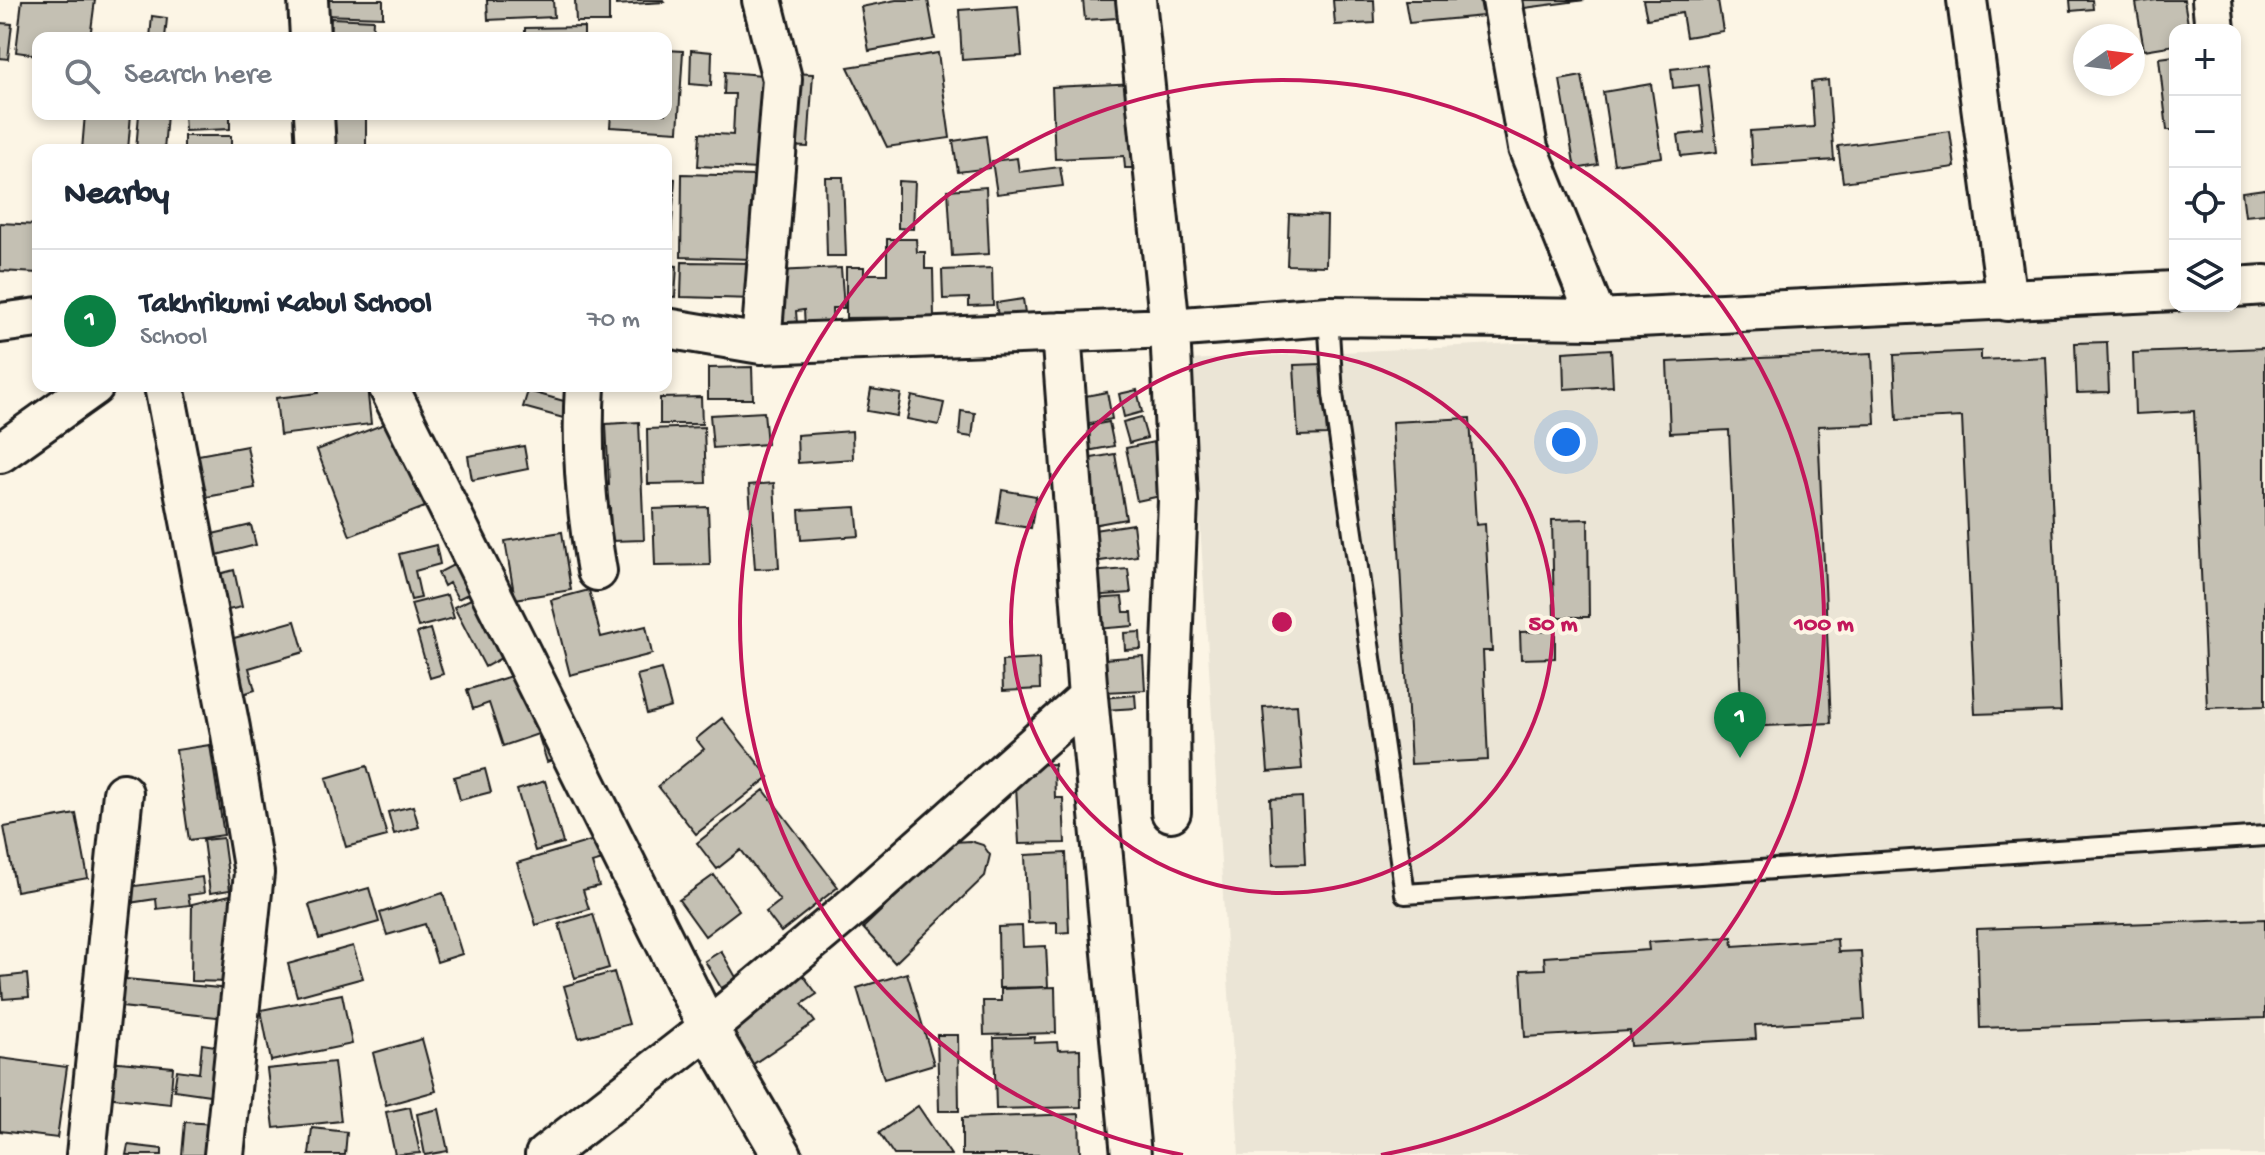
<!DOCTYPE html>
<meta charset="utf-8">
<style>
:root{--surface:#fff;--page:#f2f2f3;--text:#1f2937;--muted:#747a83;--line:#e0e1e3;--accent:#0b8043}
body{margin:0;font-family:"Gochi Hand",sans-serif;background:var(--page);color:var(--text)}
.controls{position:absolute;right:24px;top:24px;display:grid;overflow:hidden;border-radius:16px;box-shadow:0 4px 12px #0003}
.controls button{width:72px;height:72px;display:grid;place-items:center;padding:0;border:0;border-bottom:2px solid var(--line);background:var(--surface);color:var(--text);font:40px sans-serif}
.compass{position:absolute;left:2073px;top:24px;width:72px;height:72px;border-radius:50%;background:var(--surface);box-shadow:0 4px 12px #0003;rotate:76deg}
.you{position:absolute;left:1566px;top:442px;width:28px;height:28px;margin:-20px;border:6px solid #fff;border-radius:50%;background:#1a73e8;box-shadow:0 0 0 12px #1a73e833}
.badge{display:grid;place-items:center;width:52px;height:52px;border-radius:50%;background:var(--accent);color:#fff;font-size:26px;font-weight:700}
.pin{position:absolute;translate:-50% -66px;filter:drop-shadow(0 2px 4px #0008)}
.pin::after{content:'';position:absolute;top:42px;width:28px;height:24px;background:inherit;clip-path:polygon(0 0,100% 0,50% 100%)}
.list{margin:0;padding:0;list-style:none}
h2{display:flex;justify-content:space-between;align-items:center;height:104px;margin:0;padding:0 32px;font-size:34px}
h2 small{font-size:26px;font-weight:400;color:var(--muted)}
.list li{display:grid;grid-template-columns:52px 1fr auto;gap:24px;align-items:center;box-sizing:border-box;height:144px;padding:0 32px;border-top:2px solid var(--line)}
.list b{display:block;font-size:30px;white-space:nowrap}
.list p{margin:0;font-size:26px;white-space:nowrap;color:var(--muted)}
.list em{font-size:26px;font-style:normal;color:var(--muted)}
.icon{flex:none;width:44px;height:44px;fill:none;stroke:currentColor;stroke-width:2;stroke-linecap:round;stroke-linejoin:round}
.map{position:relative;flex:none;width:2265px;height:1155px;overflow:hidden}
.search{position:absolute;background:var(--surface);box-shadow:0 4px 12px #0003;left:32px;top:32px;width:640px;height:88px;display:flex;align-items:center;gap:20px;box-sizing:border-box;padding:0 28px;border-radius:16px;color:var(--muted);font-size:30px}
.panel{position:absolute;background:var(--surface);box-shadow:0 4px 12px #0003;left:32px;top:144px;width:640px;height:248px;border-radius:16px}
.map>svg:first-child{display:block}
.built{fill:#ebe5d6}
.building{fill:#c4c0b3;stroke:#1c1c1c;stroke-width:2}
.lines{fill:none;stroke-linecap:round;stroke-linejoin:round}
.service-casing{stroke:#1c1c1c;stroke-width:24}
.minor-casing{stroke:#1c1c1c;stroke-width:44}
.service{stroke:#fcf5e5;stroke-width:18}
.minor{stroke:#fcf5e5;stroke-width:38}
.ring{fill:none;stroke:#c2185b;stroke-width:4}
.centre{fill:#c2185b;stroke:#fcf5e5;stroke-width:4}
.ring-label{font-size:24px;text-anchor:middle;font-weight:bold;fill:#c2185b;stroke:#fcf5e5;stroke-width:8;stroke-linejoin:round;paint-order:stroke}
</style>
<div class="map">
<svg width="2265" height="1155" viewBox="0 0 2265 1155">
<rect width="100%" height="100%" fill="#fcf5e5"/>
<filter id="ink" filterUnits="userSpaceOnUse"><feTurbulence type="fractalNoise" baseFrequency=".0125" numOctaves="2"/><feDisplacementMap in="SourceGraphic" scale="16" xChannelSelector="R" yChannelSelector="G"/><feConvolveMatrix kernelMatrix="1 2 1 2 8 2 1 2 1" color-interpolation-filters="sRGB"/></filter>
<g filter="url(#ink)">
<path class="built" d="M 2265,304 L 2265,1155 L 1239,1155 L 1190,360 Z"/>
<path class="building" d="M 22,0 L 95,0 L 90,38 L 38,38 L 38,55 L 16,52 Z
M 323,0 L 383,0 L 383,17 L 322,15 Z
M 487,0 L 553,0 L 554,17 L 488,20 Z
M 575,0 L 609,0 L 609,22 L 576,22 Z
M 616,0 L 663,0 L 664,2 L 616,5 Z
M 896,0 L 928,0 L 935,39 L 869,51 L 861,7 Z
M 1083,0 L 1117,0 L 1118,18 L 1085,20 Z
M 1333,0 L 1374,0 L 1375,23 L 1335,25 Z
M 1405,0 L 1480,0 L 1483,16 L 1409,23 Z
M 1509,0 L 1585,0 L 1510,10 Z
M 1643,0 L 1718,0 L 1723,31 L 1686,37 L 1682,13 L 1647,19 Z
M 2070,0 L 2092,0 L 2093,9 L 2071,11 Z
M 2156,0 L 2184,0 L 2189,30 L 2175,30 L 2175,45 L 2144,50 L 2136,3 Z
M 1018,6 L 1022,56 L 962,60 L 959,10 Z
M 152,16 L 167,18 L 165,38 L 150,38 Z
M 331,18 L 373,20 L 372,38 L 330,38 Z
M 0,23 L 12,24 L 8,59 L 0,58 Z
M 584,27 L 584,38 L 525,38 L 525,28 Z
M 666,50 L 683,51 L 678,131 L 610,127 L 611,114 L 666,114 Z
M 691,50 L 712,52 L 711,86 L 690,84 Z
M 938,53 L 950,138 L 887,147 L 848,67 Z
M 2175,56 L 2175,130 L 2167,130 L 2159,58 Z
M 1707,65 L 1717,152 L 1681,156 L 1678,135 L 1704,132 L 1699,85 L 1673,88 L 1671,69 Z
M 725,72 L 763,75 L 758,169 L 698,166 L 700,133 L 733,135 L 735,94 L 724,94 Z
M 790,73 L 813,74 L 808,147 L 785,146 Z
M 1582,76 L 1598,165 L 1575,169 L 1560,80 Z
M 1828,80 L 1834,160 L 1752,166 L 1750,131 L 1814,127 L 1811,82 Z
M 1137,83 L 1142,168 L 1125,168 L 1124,156 L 1055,159 L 1052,87 Z
M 1651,84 L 1662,157 L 1614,164 L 1603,92 Z
M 85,114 L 131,114 L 128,150 L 82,150 Z
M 139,114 L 167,114 L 164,150 L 136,150 Z
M 184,114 L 230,114 L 230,129 L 185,131 Z
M 328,114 L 366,114 L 366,150 L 329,150 Z
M 1950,131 L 1955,167 L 1843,182 L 1838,146 Z
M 184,136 L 231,136 L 231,150 L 184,150 Z
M 986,136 L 990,168 L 958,172 L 953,141 Z
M 1017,158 L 1019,172 L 1060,167 L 1063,186 L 997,194 L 992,161 Z
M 682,174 L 755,176 L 753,259 L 681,257 Z
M 825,177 L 843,177 L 846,256 L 827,256 Z
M 666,178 L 675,179 L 671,237 L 666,237 Z
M 898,181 L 915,182 L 913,229 L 898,228 Z
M 986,187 L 989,254 L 952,256 L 948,190 Z
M 2265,189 L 2265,214 L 2245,216 L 2242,192 Z
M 1289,214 L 1327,216 L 1326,266 L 1287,265 Z
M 0,223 L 38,225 L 38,273 L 0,271 Z
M 887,239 L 916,239 L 917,252 L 925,252 L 925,269 L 933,269 L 934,317 L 846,318 L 846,267 L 864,267 L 864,274 L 887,274 Z
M 666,243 L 671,243 L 669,265 L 677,266 L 675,297 L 666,296 Z
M 682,262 L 756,263 L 755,299 L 681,297 Z
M 841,268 L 844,308 L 832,308 L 833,327 L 805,328 L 804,310 L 796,311 L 797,324 L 778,325 L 775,271 Z
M 992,268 L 993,305 L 969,306 L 969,298 L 943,299 L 942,270 Z
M 1023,299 L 1027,327 L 1000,331 L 996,303 Z
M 2107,342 L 2109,392 L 2077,393 L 2075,343 Z
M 2265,348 L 2265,706 L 2207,708 L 2194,411 L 2135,414 L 2133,353 Z
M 1611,349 L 1613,386 L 1564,389 L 1563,352 Z
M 1981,351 L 1981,360 L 2046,357 L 2061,711 L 1975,714 L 1962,417 L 1897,420 L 1894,355 Z
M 1872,353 L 1875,424 L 1818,426 L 1831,723 L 1742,727 L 1729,430 L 1670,433 L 1667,362 Z
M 1323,364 L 1327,435 L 1298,436 L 1294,365 Z
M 752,367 L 753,399 L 708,399 L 708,368 Z
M 317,386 L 367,386 L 371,424 L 280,435 L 276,398 L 318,393 Z
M 871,389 L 901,394 L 897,416 L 867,411 Z
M 1137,390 L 1142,412 L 1124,417 L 1119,394 Z
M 528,391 L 571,403 L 567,419 L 523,407 Z
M 1107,392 L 1112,419 L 1085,424 L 1080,397 Z
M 912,396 L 944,403 L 939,425 L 907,419 Z
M 701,397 L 702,424 L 660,424 L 660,398 Z
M 961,411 L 975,413 L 972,437 L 959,435 Z
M 764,412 L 767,444 L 713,448 L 710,415 Z
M 1141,417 L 1147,438 L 1129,443 L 1123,422 Z
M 1470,418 L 1476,525 L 1485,524 L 1492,651 L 1483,651 L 1488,760 L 1411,764 L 1392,422 Z
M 397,419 L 430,505 L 350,536 L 317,450 Z
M 639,422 L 644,540 L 611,541 L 610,506 L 598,507 L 597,486 L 609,485 L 606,424 Z
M 1109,422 L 1114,446 L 1087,451 L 1082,427 Z
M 704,427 L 706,483 L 648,484 L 647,429 Z
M 852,431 L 853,459 L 798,463 L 797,435 Z
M 1154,442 L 1165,495 L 1137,501 L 1126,448 Z
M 247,446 L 255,488 L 201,498 L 193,456 Z
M 524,446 L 528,469 L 472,480 L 468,456 Z
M 1115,454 L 1126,519 L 1092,525 L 1080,460 Z
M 774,483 L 779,568 L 755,569 L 749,485 Z
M 1002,490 L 1036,496 L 1031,528 L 997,523 Z
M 708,507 L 710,565 L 655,566 L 653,509 Z
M 856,507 L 859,536 L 801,540 L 799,510 Z
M 1588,519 L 1589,617 L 1554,617 L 1552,520 Z
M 1133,524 L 1137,556 L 1085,563 L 1081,532 Z
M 251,525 L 256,545 L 209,557 L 204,536 Z
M 562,532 L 571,590 L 515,599 L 505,541 Z
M 436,545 L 440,564 L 415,571 L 421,598 L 411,600 L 399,554 Z
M 457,563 L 472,592 L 458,599 L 449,583 L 444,586 L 438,573 Z
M 1128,569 L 1131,593 L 1091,596 L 1089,572 Z
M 234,570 L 242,607 L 223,611 L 215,575 Z
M 589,590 L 601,637 L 646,626 L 652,654 L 570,675 L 551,600 Z
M 447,595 L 454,618 L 418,627 L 411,604 Z
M 475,597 L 505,656 L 485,667 L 454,607 Z
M 1122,597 L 1124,612 L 1132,612 L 1133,626 L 1096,629 L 1093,599 Z
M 295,621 L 304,652 L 249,668 L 255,690 L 243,694 L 227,640 Z
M 430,629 L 443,674 L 430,678 L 417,633 Z
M 1555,631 L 1555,658 L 1521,659 L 1520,632 Z
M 1140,632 L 1141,649 L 1125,650 L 1124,633 Z
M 1143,656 L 1145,690 L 1105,692 L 1103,659 Z
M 1039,659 L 1040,689 L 1003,691 L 1002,661 Z
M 661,669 L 671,707 L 647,714 L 637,675 Z
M 514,675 L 524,704 L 538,699 L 558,758 L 547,762 L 538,734 L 503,746 L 489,703 L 473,709 L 467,690 Z
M 1135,695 L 1136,708 L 1105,710 L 1103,698 Z
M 1297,705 L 1302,769 L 1268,772 L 1263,707 Z
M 722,718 L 769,777 L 696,834 L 658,786 L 704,749 L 696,739 Z
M 210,745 L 224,835 L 189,840 L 176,750 Z
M 1054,764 L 1055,798 L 1063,798 L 1065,843 L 1019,844 L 1015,765 Z
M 367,766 L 387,836 L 346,847 L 326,778 Z
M 485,769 L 491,792 L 460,800 L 454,777 Z
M 545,781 L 563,843 L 535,851 L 517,790 Z
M 764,790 L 838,887 L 781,932 L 766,912 L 780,901 L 741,850 L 717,869 L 697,843 Z
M 1302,797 L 1305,864 L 1273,865 L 1270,799 Z
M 413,806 L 419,827 L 394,834 L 388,812 Z
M 76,814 L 88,878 L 16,891 L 4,827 Z
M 604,837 L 610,858 L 592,863 L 599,886 L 583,890 L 589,909 L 536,925 L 517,863 Z
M 223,838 L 230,890 L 210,893 L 203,840 Z
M 970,841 L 983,845 L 990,855 L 985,876 L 895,963 L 863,928 L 953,842 Z
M 1066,853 L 1069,932 L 1057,933 L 1057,922 L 1028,923 L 1025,855 Z
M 714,875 L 739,910 L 705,936 L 679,900 Z
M 202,877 L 204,893 L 188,895 L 190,905 L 157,909 L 156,899 L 129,903 L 127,887 Z
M 369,888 L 379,922 L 319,939 L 309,905 Z
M 443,893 L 462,954 L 437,962 L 425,924 L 387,935 L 380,913 Z
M 230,895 L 230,982 L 191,981 L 192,904 Z
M 593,914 L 609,968 L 575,978 L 559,924 Z
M 2265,919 L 2265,1018 L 1980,1028 L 1977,929 Z
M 1022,926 L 1023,947 L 1046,946 L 1048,987 L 999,988 L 998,927 Z
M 1732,937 L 1733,946 L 1837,939 L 1838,952 L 1861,951 L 1865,1019 L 1755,1025 L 1756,1039 L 1631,1046 L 1630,1031 L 1525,1037 L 1521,970 L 1545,969 L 1544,957 L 1649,950 L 1648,942 Z
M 353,946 L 363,978 L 297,996 L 288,964 Z
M 721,951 L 737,979 L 721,988 L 705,961 Z
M 116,970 L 127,972 L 126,979 L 229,989 L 226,1018 L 112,1006 Z
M 614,972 L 629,1024 L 579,1038 L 564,986 Z
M 907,973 L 934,1064 L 884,1079 L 857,988 Z
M 27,974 L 29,997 L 3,999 L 1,977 Z
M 803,975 L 817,994 L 802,1004 L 815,1022 L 743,1071 L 717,1033 Z
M 1055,987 L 1056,1033 L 984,1035 L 983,1001 L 1001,1001 L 1001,989 Z
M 342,994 L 352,1044 L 271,1061 L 261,1010 Z
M 937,1035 L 958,1035 L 959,1111 L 939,1111 Z
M 1035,1037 L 1034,1043 L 1057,1042 L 1058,1050 L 1080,1049 L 1081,1107 L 996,1109 L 994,1038 Z
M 422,1039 L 436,1091 L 386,1105 L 373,1053 Z
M 202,1044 L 222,1047 L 217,1096 L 174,1090 L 177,1070 L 199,1073 Z
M 0,1058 L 67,1067 L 57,1138 L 0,1131 Z
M 108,1061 L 173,1067 L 170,1104 L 105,1097 Z
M 334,1062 L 341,1121 L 274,1128 L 267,1069 Z
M 918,1106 L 951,1155 L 894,1155 L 879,1133 Z
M 410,1107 L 420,1153 L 395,1155 L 386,1112 Z
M 439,1109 L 448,1151 L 425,1155 L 417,1114 Z
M 1079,1114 L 1080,1155 L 962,1155 L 962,1118 Z
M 185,1122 L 213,1124 L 211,1155 L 182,1155 Z
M 312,1128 L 347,1132 L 345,1155 L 309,1155 Z
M 128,1145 L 162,1149 L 162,1155 L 126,1155 Z"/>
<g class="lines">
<g class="service-casing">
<path id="service" d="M 1328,316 L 1333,394 L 1405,894 L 2265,836"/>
</g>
<g class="minor-casing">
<path id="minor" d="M 308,0 L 310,38
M 1136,0 L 1170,328 L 1178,501 L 1170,696 L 1171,812
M 1502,0 L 1528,148 L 1597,319
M 1967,0 L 2007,301
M 2212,0 L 2215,30
M 314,114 L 316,150
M 2235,287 L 2265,285
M 0,323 L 38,318
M 666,328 L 761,344 L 1170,328 L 1328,316 L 1597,319 L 2175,291
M 1061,332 L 1088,697 L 1131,1155
M 761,344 L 782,79 L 762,0
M 164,386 L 230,728 L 254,873 L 224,1155
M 388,386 L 708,1028 L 782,1155
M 585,386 C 581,449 586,509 597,571
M 0,453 L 94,386
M 86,1155 L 123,793
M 545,1155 L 708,1028 L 856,904 L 1088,697"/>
</g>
<use href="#service" class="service"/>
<use href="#minor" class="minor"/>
</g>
</g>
<g class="ring">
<circle cx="1282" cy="622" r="271"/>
<path d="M1183 1155A542 542 0 1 1 1381 1155"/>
</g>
<circle cx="1282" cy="622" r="12" class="centre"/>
<g class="ring-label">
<text x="1553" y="630">50 m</text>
<text x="1824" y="630">100 m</text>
</g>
</svg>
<div class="controls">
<button>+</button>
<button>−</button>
<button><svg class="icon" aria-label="locate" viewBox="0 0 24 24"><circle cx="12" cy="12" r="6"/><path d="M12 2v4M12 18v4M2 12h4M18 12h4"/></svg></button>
<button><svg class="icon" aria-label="layers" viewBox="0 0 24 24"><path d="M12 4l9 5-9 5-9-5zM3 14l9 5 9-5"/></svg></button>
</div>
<svg class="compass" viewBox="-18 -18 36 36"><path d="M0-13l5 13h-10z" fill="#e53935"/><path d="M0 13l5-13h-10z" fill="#747a83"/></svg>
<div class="you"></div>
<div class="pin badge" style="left:1740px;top:758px">1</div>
<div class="search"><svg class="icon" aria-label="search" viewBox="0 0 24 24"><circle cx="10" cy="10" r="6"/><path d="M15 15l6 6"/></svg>Search here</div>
<section class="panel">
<h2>Nearby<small></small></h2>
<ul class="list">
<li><span class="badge">1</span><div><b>Takhrikumi Kabul School</b><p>School</p></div><em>70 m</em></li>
</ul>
</section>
</div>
